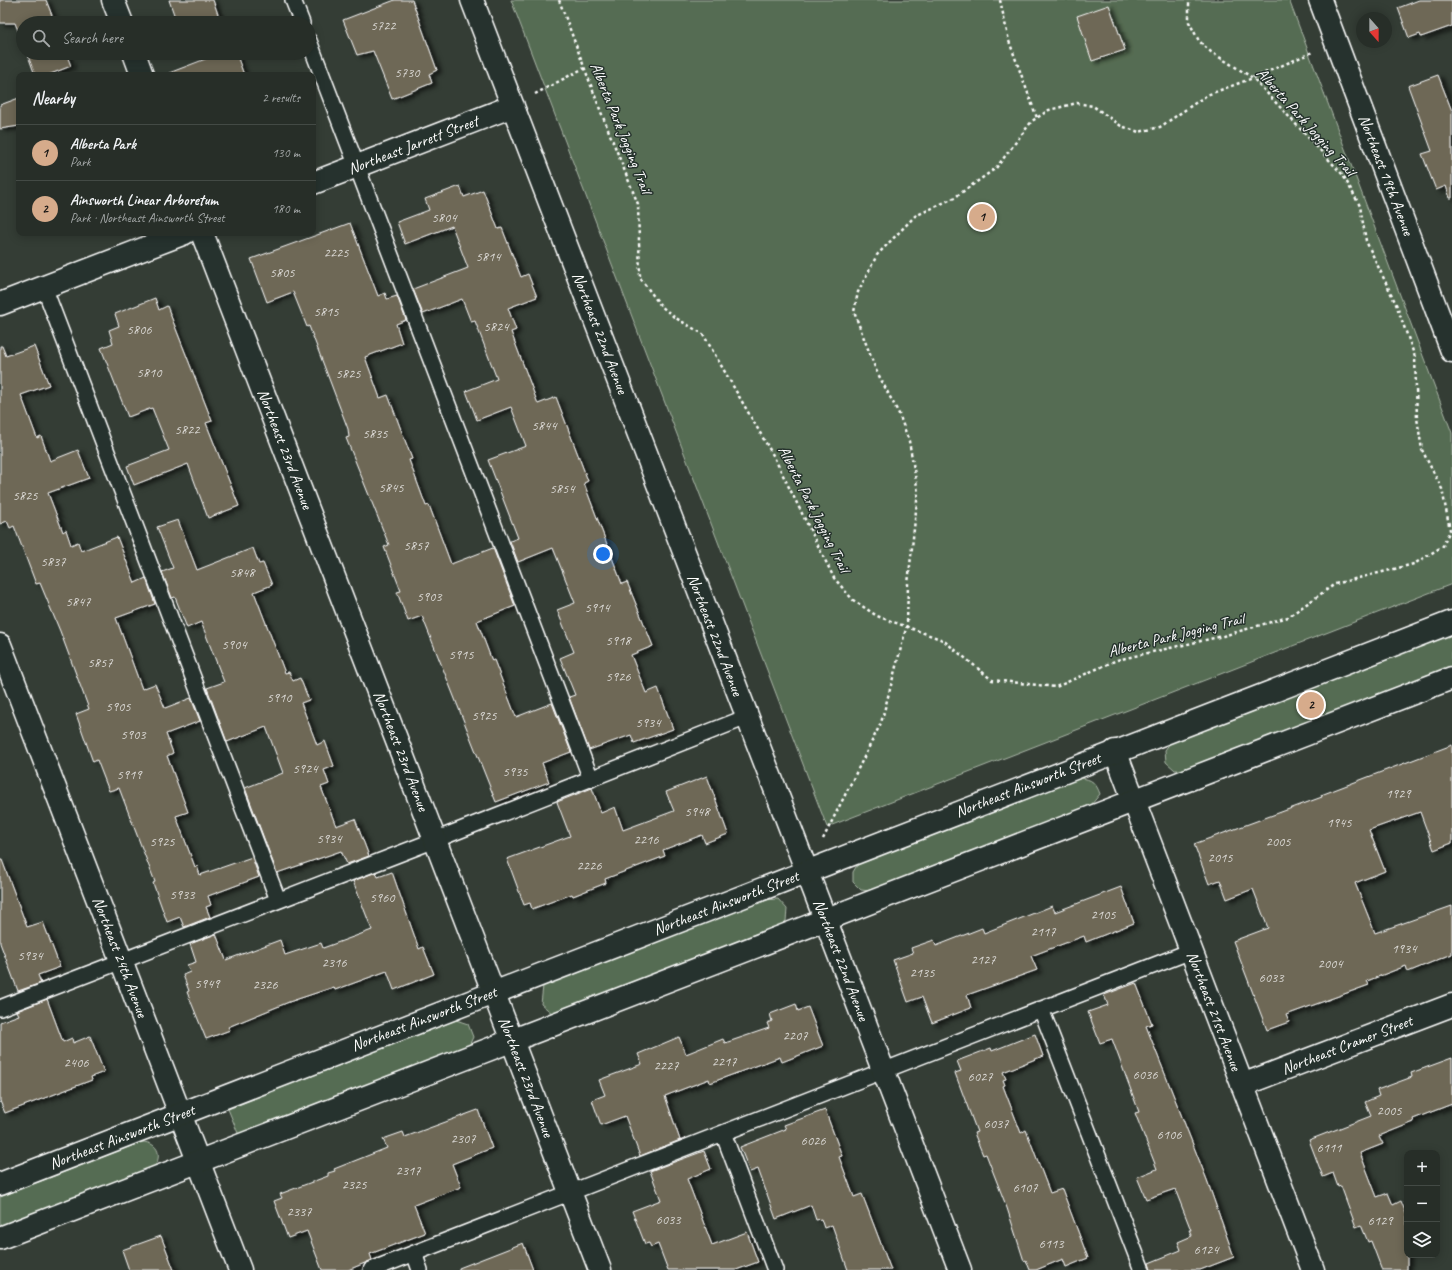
<!DOCTYPE html>
<meta charset="utf-8">
<style>
:root{--surface:#272e28;--page:#2f3630;--text:#f1f3f6;--muted:#a4a8a8;--line:#434a45;--accent:#d6ab8b}
body{margin:0;font-family:Caveat,sans-serif;background:var(--page);color:var(--text)}
.controls{position:absolute;right:12px;bottom:12px;display:grid;overflow:hidden;border-radius:8px;box-shadow:0 2px 10px #0003}
.controls button{width:36px;height:36px;display:grid;place-items:center;padding:0;border:0;border-bottom:1px solid var(--line);background:var(--surface);color:var(--text);font:20px sans-serif}
.compass{position:absolute;left:1356px;top:12px;width:36px;height:36px;border-radius:50%;background:var(--surface);box-shadow:0 2px 10px #0003;rotate:159deg}
.you{position:absolute;left:603px;top:554px;width:14px;height:14px;margin:-10px;border:3px solid #fff;border-radius:50%;background:#1a73e8;box-shadow:0 0 0 6px #1a73e833}
.badge{display:grid;place-items:center;width:26px;height:26px;border-radius:50%;background:var(--accent);color:#111;font-size:13px;font-weight:700}
.pin{position:absolute;translate:-50% -50%;border:2px solid #fff;box-shadow:0 1px 4px #0006}
.list{margin:0;padding:0;list-style:none}
h2{display:flex;justify-content:space-between;align-items:center;height:52px;margin:0;padding:0 16px;font-size:17px}
h2 small{font-size:13px;font-weight:400;color:var(--muted)}
.list li{display:grid;grid-template-columns:26px 1fr auto;gap:12px;align-items:center;box-sizing:border-box;height:56px;padding:0 16px;border-top:1px solid var(--line)}
.list b{display:block;font-size:15px;white-space:nowrap}
.list p{margin:0;font-size:13px;white-space:nowrap;color:var(--muted)}
.list em{font-size:13px;font-style:normal;color:var(--muted)}
.icon{flex:none;width:22px;height:22px;fill:none;stroke:currentColor;stroke-width:2;stroke-linecap:round;stroke-linejoin:round}
.map{position:relative;flex:none;width:1452px;height:1270px;overflow:hidden}
.search{position:absolute;background:var(--surface);box-shadow:0 2px 10px #0003;left:16px;top:16px;width:300px;height:44px;display:flex;align-items:center;gap:10px;box-sizing:border-box;padding:0 14px;border-radius:22px;color:var(--muted);font-size:15px}
.panel{position:absolute;background:var(--surface);box-shadow:0 2px 10px #0003;left:16px;top:72px;width:300px;height:164px;border-radius:8px}
.map>svg:first-child{display:block}
.green{fill:#556c52;stroke:#aab6a8}
.building{fill:#6e6756;stroke:#fff;filter:url(#shadow)}
.lines{fill:none;stroke-linecap:round;stroke-linejoin:round}
.service-casing{stroke:#fff;stroke-width:18}
.minor-casing{stroke:#fff;stroke-width:25}
.tertiary-casing{stroke:#fff;stroke-width:25}
.path{stroke:#fff;stroke-width:2.5;stroke-dasharray:3 3;stroke-linecap:butt}
.service{stroke:#26332d;stroke-width:15}
.minor{stroke:#26332d;stroke-width:22}
.tertiary{stroke:#26332d;stroke-width:22}
.labels{text-anchor:middle;dominant-baseline:central;stroke-width:3;stroke-linejoin:round;paint-order:stroke}
.number-label{font-size:14px;fill:#dbd9d5}
.street-label{font-size:16px;fill:#fff;stroke:#26332d}
</style>
<div class="map">
<svg width="1452" height="1270" viewBox="0 0 1452 1270">
<defs>
<filter id="shadow"><feDropShadow dx="4.5" dy="2.5" stdDeviation="2" flood-color="#0009"/></filter>
</defs>
<rect width="100%" height="100%" fill="#343d35"/>
<filter id="ink" filterUnits="userSpaceOnUse"><feTurbulence type="fractalNoise" baseFrequency=".025" numOctaves="2"/><feDisplacementMap in="SourceGraphic" scale="8" xChannelSelector="R" yChannelSelector="G"/><feConvolveMatrix kernelMatrix="1 2 1 2 8 2 1 2 1" color-interpolation-filters="sRGB"/></filter>
<g filter="url(#ink)">
<path class="green" d="M 511,0 L 1289,0 L 1452,433 L 1452,584 L 827,827 Z
M 1452,634 L 1452,667 L 1183,770 L 1175,770 L 1166,762 L 1165,750 L 1170,743 Z
M 1080,778 C 1092,779 1096,783 1100,794 L 1091,805 L 870,891 L 861,890 L 853,882 L 853,872 L 859,862 Z
M 778,899 L 787,909 L 786,921 L 776,929 L 553,1014 L 541,1004 L 543,986 L 764,900 Z
M 456,1020 L 468,1024 L 473,1037 L 467,1050 L 240,1138 L 228,1109 Z
M 141,1142 C 160,1142 163,1158 152,1170 L 0,1229 L 0,1197 Z"/>
<path class="building" d="M 0,0 L 46,0 L 55,23 L 23,23 L 23,43 L 15,23 L 0,23 Z
M 169,0 L 213,0 L 221,23 L 177,23 Z
M 395,0 L 412,0 L 437,70 L 429,74 L 432,83 L 392,99 L 373,51 L 357,55 L 343,20 Z
M 1419,0 L 1452,0 L 1452,26 L 1421,37 L 1420,34 L 1409,38 L 1398,8 Z
M 1109,5 L 1125,50 L 1092,61 L 1077,16 Z
M 27,53 L 66,53 L 71,66 L 48,75 L 35,75 Z
M 221,53 L 236,53 L 244,75 L 169,75 L 169,73 Z
M 1438,75 L 1452,111 L 1452,198 L 1450,198 L 1446,186 L 1436,190 L 1422,154 L 1432,151 L 1408,86 Z
M 19,98 L 19,126 L 0,129 L 0,105 Z
M 460,186 L 464,197 L 483,190 L 498,229 L 502,228 L 521,277 L 528,274 L 537,297 L 508,308 L 516,330 L 511,332 L 538,404 L 556,397 L 588,481 L 584,483 L 588,494 L 622,584 L 627,582 L 653,646 L 631,655 L 646,693 L 658,688 L 673,729 L 634,743 L 631,735 L 589,750 L 569,697 L 575,695 L 560,658 L 574,652 L 557,610 L 575,603 L 553,548 L 518,562 L 510,541 L 518,538 L 488,460 L 526,446 L 511,407 L 477,420 L 466,391 L 497,379 L 475,321 L 471,322 L 462,299 L 423,314 L 413,289 L 468,268 L 452,226 L 405,244 L 397,222 L 429,210 L 425,199 Z
M 350,223 L 378,296 L 385,293 L 387,299 L 397,296 L 406,320 L 396,324 L 402,343 L 365,357 L 380,398 L 388,395 L 412,459 L 409,460 L 426,506 L 429,505 L 451,564 L 493,548 L 515,606 L 477,621 L 492,661 L 494,660 L 516,717 L 552,703 L 571,752 L 542,763 L 549,782 L 496,802 L 422,616 L 408,621 L 397,592 L 401,591 L 384,547 L 389,545 L 346,438 L 349,437 L 348,429 L 309,326 L 307,327 L 293,292 L 267,302 L 251,259 Z
M 155,298 L 159,310 L 167,306 L 212,421 L 206,423 L 239,506 L 208,518 L 188,464 L 134,485 L 127,466 L 169,450 L 152,408 L 128,417 L 101,348 L 113,343 L 109,330 L 119,326 L 115,314 Z
M 0,346 L 2,346 L 6,356 L 34,346 L 49,385 L 21,395 L 37,438 L 41,436 L 50,461 L 78,450 L 89,478 L 48,493 L 63,532 L 66,530 L 71,545 L 78,542 L 81,551 L 117,537 L 135,583 L 146,578 L 155,604 L 116,618 L 142,689 L 155,684 L 165,708 L 191,698 L 200,721 L 166,734 L 173,753 L 167,756 L 188,812 L 176,816 L 195,867 L 197,866 L 200,875 L 252,857 L 259,877 L 208,896 L 211,905 L 206,907 L 210,917 L 184,927 L 180,917 L 167,922 L 153,883 L 155,882 L 119,788 L 109,791 L 97,760 L 93,762 L 76,714 L 89,709 L 60,631 L 40,583 L 36,584 L 14,526 L 10,528 L 7,521 L 0,524 Z
M 178,520 L 197,570 L 253,548 L 259,564 L 263,563 L 272,585 L 254,592 L 285,673 L 289,672 L 293,681 L 300,678 L 309,700 L 301,703 L 317,745 L 325,741 L 334,766 L 324,770 L 329,784 L 321,787 L 336,826 L 355,819 L 369,856 L 347,864 L 341,851 L 277,873 L 245,788 L 283,773 L 266,727 L 227,742 L 207,688 L 224,682 L 201,622 L 187,628 L 175,597 L 172,598 L 162,572 L 173,568 L 157,527 Z
M 1452,745 L 1452,843 L 1434,850 L 1420,812 L 1369,830 L 1385,871 L 1355,883 L 1375,933 L 1452,906 L 1452,954 L 1408,972 L 1406,966 L 1367,981 L 1369,985 L 1286,1015 L 1289,1022 L 1267,1030 L 1233,941 L 1268,928 L 1253,889 L 1227,899 L 1220,880 L 1209,884 L 1194,844 L 1322,797 L 1321,795 Z
M 707,776 L 728,834 L 705,843 L 702,835 L 663,850 L 665,856 L 605,879 L 606,883 L 573,896 L 572,894 L 532,909 L 530,903 L 524,905 L 507,859 L 570,836 L 557,802 L 592,788 L 601,813 L 615,807 L 623,830 L 674,811 L 666,792 Z
M 0,860 L 2,860 L 27,927 L 43,922 L 60,967 L 38,975 L 41,983 L 18,991 L 0,943 Z
M 376,872 L 378,877 L 392,872 L 419,949 L 423,947 L 434,974 L 394,990 L 387,971 L 335,990 L 334,987 L 289,1002 L 228,1027 L 230,1030 L 206,1039 L 187,992 L 189,991 L 183,975 L 190,972 L 187,965 L 196,962 L 190,944 L 216,934 L 226,960 L 280,940 L 285,955 L 321,943 L 323,948 L 372,930 L 353,881 Z
M 1121,887 L 1134,923 L 1086,942 L 1084,936 L 1031,956 L 1037,970 L 967,995 L 971,1008 L 932,1023 L 922,997 L 908,1002 L 893,960 L 913,953 L 911,948 L 934,940 L 936,946 L 982,928 L 984,933 L 1052,906 L 1055,912 Z
M 1136,983 L 1152,1024 L 1146,1026 L 1207,1180 L 1234,1257 L 1200,1270 L 1151,1270 L 1149,1263 L 1181,1250 L 1178,1242 L 1192,1236 L 1189,1230 L 1191,1230 L 1175,1189 L 1146,1199 L 1137,1177 L 1157,1169 L 1135,1113 L 1139,1112 L 1112,1039 L 1100,1043 L 1088,1012 L 1108,1005 L 1104,995 Z
M 47,999 L 63,1042 L 72,1038 L 73,1043 L 90,1036 L 104,1072 L 91,1077 L 92,1080 L 5,1113 L 0,1101 L 0,1022 L 19,1015 L 17,1011 Z
M 796,1004 L 798,1011 L 808,1007 L 823,1046 L 782,1062 L 780,1057 L 710,1083 L 709,1079 L 665,1096 L 680,1140 L 640,1156 L 625,1116 L 601,1125 L 592,1100 L 605,1095 L 599,1080 L 642,1064 L 638,1054 L 679,1037 L 686,1054 L 723,1039 L 725,1043 L 769,1028 L 767,1023 L 772,1021 L 770,1014 Z
M 1035,1034 L 1043,1056 L 1003,1072 L 1006,1079 L 1003,1080 L 1005,1085 L 1003,1086 L 1021,1133 L 1026,1130 L 1050,1193 L 1062,1189 L 1088,1258 L 1066,1267 L 1063,1259 L 1036,1270 L 1030,1270 L 1026,1260 L 1024,1261 L 1007,1208 L 986,1154 L 983,1155 L 974,1133 L 977,1132 L 955,1073 L 961,1071 L 957,1061 L 991,1048 L 992,1051 Z
M 1452,1058 L 1452,1104 L 1413,1119 L 1414,1122 L 1379,1136 L 1383,1144 L 1360,1153 L 1377,1197 L 1388,1193 L 1393,1205 L 1401,1201 L 1407,1216 L 1407,1270 L 1382,1270 L 1371,1241 L 1368,1242 L 1361,1225 L 1356,1227 L 1341,1186 L 1338,1187 L 1333,1173 L 1323,1177 L 1309,1140 L 1371,1116 L 1365,1102 L 1379,1096 L 1377,1090 L 1412,1077 L 1411,1073 Z
M 478,1110 L 492,1148 L 452,1164 L 461,1187 L 414,1205 L 425,1233 L 370,1254 L 372,1260 L 348,1270 L 322,1270 L 307,1231 L 288,1238 L 274,1201 L 282,1198 L 280,1194 L 328,1176 L 328,1173 L 335,1171 L 334,1169 L 387,1148 L 383,1139 L 403,1132 L 405,1137 Z
M 825,1110 L 842,1156 L 839,1157 L 854,1197 L 862,1194 L 891,1270 L 848,1270 L 832,1225 L 824,1228 L 821,1219 L 816,1220 L 811,1205 L 776,1219 L 758,1169 L 750,1172 L 740,1147 L 786,1129 L 784,1125 Z
M 704,1151 L 711,1169 L 687,1179 L 712,1245 L 747,1232 L 758,1262 L 736,1270 L 668,1270 L 658,1244 L 651,1247 L 649,1243 L 645,1244 L 632,1211 L 661,1200 L 650,1171 Z
M 161,1236 L 174,1270 L 129,1270 L 122,1250 Z
M 523,1243 L 533,1270 L 459,1270 L 459,1268 Z"/>
<g class="lines">
<g class="service-casing">
<path id="service" d="M 293,0 L 302,23
M 309,41 L 591,779
M 44,287 L 278,900
M 0,1008 L 435,840 L 747,717
M 1041,1009 L 1142,1270
M 723,1133 L 775,1270
M 414,1253 L 420,1270
M 371,1270 L 1191,951"/>
</g>
<g class="minor-casing">
<path id="minor" d="M 113,0 L 122,23
M 472,0 L 960,1270
M 1320,0 L 1452,351
M 134,53 L 142,75
M 313,183 L 513,106
M 202,233 L 600,1270
M 0,304 L 185,233
M 0,645 L 240,1270
M 1115,751 L 1313,1270
M 1242,1085 L 1452,1005"/>
</g>
<g class="tertiary-casing">
<path id="tertiary" d="M 0,1184 L 1452,622
M 0,1238 L 1452,678"/>
</g>
<path class="path" d="M 559,0 L 601,112 L 638,204 L 640,278 L 661,306 L 674,317 L 703,334 L 774,457 L 834,578 L 853,600 L 877,616 L 943,640 L 992,680 L 1056,687 L 1117,660 L 1223,636 L 1288,617 L 1335,584 L 1414,564 L 1443,546 L 1450,530 L 1442,489 L 1422,450 L 1417,418 L 1415,357 L 1396,304 L 1366,241 L 1360,206 L 1343,175 L 1253,78 L 1211,52 L 1199,41 L 1189,22 L 1189,0
M 1000,0 L 1009,41 L 1037,118
M 535,94 L 584,68
M 823,839 L 881,723 L 907,625 L 908,584 L 918,492 L 909,441 L 899,414 L 876,370 L 854,312 L 858,292 L 877,255 L 915,216 L 954,198 L 996,168 L 1032,121 L 1049,110 L 1077,103 L 1093,106 L 1121,126 L 1139,132 L 1160,127 L 1207,95 L 1253,78 L 1313,52"/>
<use href="#service" class="service"/>
<use href="#minor" class="minor"/>
<use href="#tertiary" class="tertiary"/>
</g>
</g>
<g class="labels">
<g class="number-label">
<text x="383" y="25">5722</text>
<text x="407" y="72">5730</text>
<text x="444" y="217">5804</text>
<text x="336" y="252">2225</text>
<text x="488" y="256">5814</text>
<text x="282" y="272">5805</text>
<text x="326" y="311">5815</text>
<text x="496" y="326">5824</text>
<text x="139" y="329">5806</text>
<text x="149" y="372">5810</text>
<text x="348" y="373">5825</text>
<text x="544" y="425">5844</text>
<text x="187" y="429">5822</text>
<text x="375" y="433">5835</text>
<text x="391" y="487">5845</text>
<text x="562" y="488">5854</text>
<text x="25" y="495">5825</text>
<text x="416" y="545">5857</text>
<text x="53" y="561">5837</text>
<text x="242" y="572">5848</text>
<text x="429" y="596">5903</text>
<text x="78" y="601">5847</text>
<text x="597" y="607">5914</text>
<text x="618" y="640">5918</text>
<text x="234" y="644">5904</text>
<text x="461" y="654">5915</text>
<text x="100" y="662">5857</text>
<text x="618" y="676">5926</text>
<text x="279" y="697">5910</text>
<text x="118" y="706">5905</text>
<text x="484" y="715">5925</text>
<text x="648" y="722">5934</text>
<text x="133" y="734">5903</text>
<text x="305" y="768">5924</text>
<text x="515" y="771">5935</text>
<text x="129" y="774">5919</text>
<text x="1398" y="793">1929</text>
<text x="697" y="811">5948</text>
<text x="1339" y="822">1945</text>
<text x="329" y="838">5934</text>
<text x="646" y="839">2216</text>
<text x="162" y="841">5925</text>
<text x="1278" y="841">2005</text>
<text x="1220" y="857">2015</text>
<text x="589" y="865">2226</text>
<text x="182" y="894">5933</text>
<text x="382" y="897">5960</text>
<text x="1103" y="914">2105</text>
<text x="1043" y="931">2117</text>
<text x="1404" y="948">1934</text>
<text x="30" y="955">5934</text>
<text x="983" y="959">2127</text>
<text x="334" y="962">2316</text>
<text x="1330" y="963">2004</text>
<text x="922" y="972">2135</text>
<text x="1271" y="977">6033</text>
<text x="207" y="983">5949</text>
<text x="265" y="984">2326</text>
<text x="795" y="1035">2207</text>
<text x="724" y="1061">2217</text>
<text x="76" y="1062">2406</text>
<text x="666" y="1065">2227</text>
<text x="1145" y="1074">6036</text>
<text x="980" y="1076">6027</text>
<text x="1389" y="1110">2005</text>
<text x="996" y="1123">6037</text>
<text x="1169" y="1134">6106</text>
<text x="463" y="1138">2307</text>
<text x="813" y="1140">6026</text>
<text x="1329" y="1147">6111</text>
<text x="408" y="1170">2317</text>
<text x="354" y="1184">2325</text>
<text x="1025" y="1187">6107</text>
<text x="299" y="1211">2337</text>
<text x="668" y="1219">6033</text>
<text x="1380" y="1220">6129</text>
<text x="1051" y="1243">6113</text>
<text x="1206" y="1249">6124</text>
</g>
<g class="street-label">
<text transform="translate(1306 122) rotate(48)">Alberta Park Jogging Trail</text>
<text transform="translate(621 128) rotate(68)">Alberta Park Jogging Trail</text>
<text transform="translate(413 145) rotate(-21)">Northeast Jarrett Street</text>
<text transform="translate(1386 175) rotate(69)">Northeast 19th Avenue</text>
<text transform="translate(600 333) rotate(69)">Northeast 22nd Avenue</text>
<text transform="translate(285 449) rotate(69)">Northeast 23rd Avenue</text>
<text transform="translate(814 509) rotate(63)">Alberta Park Jogging Trail</text>
<text transform="translate(715 635) rotate(69)">Northeast 22nd Avenue</text>
<text transform="translate(1176 635) rotate(-14)">Alberta Park Jogging Trail</text>
<text transform="translate(401 751) rotate(69)">Northeast 23rd Avenue</text>
<text transform="translate(1028 785) rotate(-21)">Northeast Ainsworth Street</text>
<text transform="translate(726 903) rotate(-21)">Northeast Ainsworth Street</text>
<text transform="translate(120 957) rotate(69)">Northeast 24th Avenue</text>
<text transform="translate(841 960) rotate(69)">Northeast 22nd Avenue</text>
<text transform="translate(1214 1011) rotate(69)">Northeast 21st Avenue</text>
<text transform="translate(424 1019) rotate(-21)">Northeast Ainsworth Street</text>
<text transform="translate(1347 1045) rotate(-21)">Northeast Cramer Street</text>
<text transform="translate(526 1077) rotate(69)">Northeast 23rd Avenue</text>
<text transform="translate(122 1137) rotate(-21)">Northeast Ainsworth Street</text>
</g>
</g>
</svg>
<div class="controls">
<button>+</button>
<button>−</button>
<button><svg class="icon" aria-label="layers" viewBox="0 0 24 24"><path d="M12 4l9 5-9 5-9-5zM3 14l9 5 9-5"/></svg></button>
</div>
<svg class="compass" viewBox="-18 -18 36 36"><path d="M0-13l5 13h-10z" fill="#e53935"/><path d="M0 13l5-13h-10z" fill="#a4a8a8"/></svg>
<div class="you"></div>
<div class="pin badge" style="left:982px;top:217px">1</div>
<div class="pin badge" style="left:1311px;top:705px">2</div>
<div class="search"><svg class="icon" aria-label="search" viewBox="0 0 24 24"><circle cx="10" cy="10" r="6"/><path d="M15 15l6 6"/></svg>Search here</div>
<section class="panel">
<h2>Nearby<small>2 results</small></h2>
<ul class="list">
<li><span class="badge">1</span><div><b>Alberta Park</b><p>Park</p></div><em>130 m</em></li>
<li><span class="badge">2</span><div><b>Ainsworth Linear Arboretum</b><p>Park · Northeast Ainsworth Street</p></div><em>180 m</em></li>
</ul>
</section>
</div>
